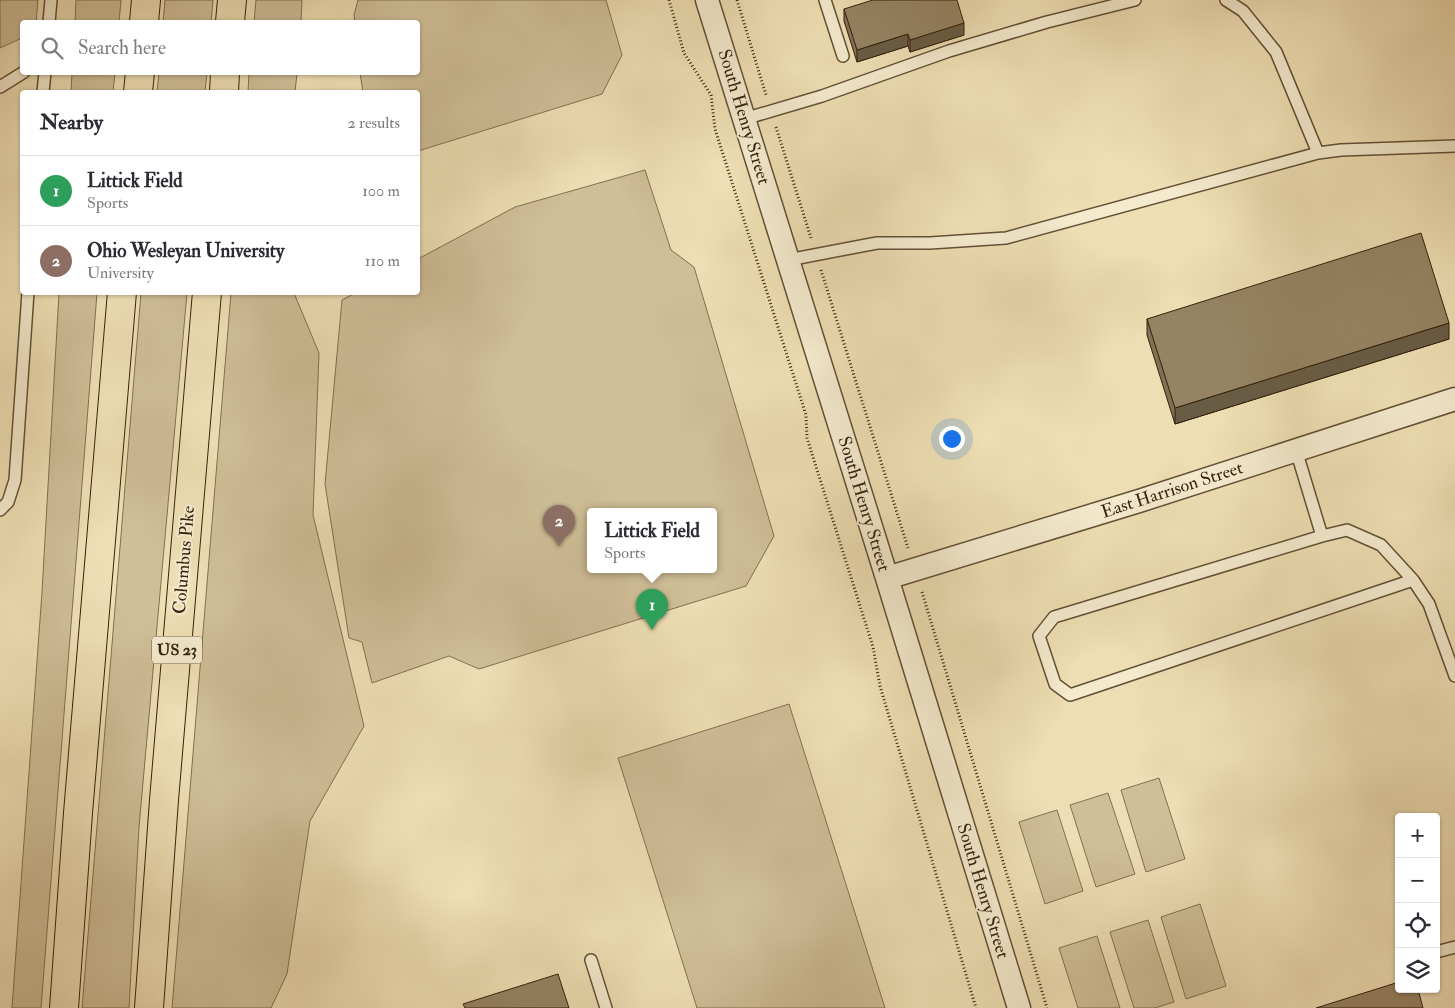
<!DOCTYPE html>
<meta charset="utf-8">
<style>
:root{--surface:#fff;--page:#f7f7f7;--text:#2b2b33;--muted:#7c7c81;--line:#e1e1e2;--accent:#8f2418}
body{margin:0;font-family:"IM FELL Double Pica",serif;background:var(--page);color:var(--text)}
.controls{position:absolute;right:15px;bottom:15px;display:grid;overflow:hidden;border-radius:5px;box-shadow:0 1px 4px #0004}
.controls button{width:45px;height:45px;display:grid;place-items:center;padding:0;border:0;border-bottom:1px solid var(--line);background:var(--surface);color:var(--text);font:25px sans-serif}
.you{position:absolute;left:951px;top:438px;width:18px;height:18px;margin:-12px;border:4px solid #fff;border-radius:50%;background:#1a73e8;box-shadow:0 0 0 8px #1a73e833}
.badge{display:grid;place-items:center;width:32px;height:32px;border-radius:50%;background:var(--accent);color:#fff;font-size:16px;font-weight:700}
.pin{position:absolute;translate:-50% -41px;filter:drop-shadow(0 1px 2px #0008)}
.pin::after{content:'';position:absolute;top:26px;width:18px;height:15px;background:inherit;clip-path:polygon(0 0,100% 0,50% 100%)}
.popup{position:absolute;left:587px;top:508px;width:130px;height:65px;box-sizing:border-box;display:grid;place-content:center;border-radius:5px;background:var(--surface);filter:drop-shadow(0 1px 4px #0005);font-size:16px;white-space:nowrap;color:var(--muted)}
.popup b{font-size:19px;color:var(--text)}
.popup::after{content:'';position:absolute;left:50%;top:100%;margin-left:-10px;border:10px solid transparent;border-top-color:var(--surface)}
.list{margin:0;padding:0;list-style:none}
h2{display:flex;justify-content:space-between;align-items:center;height:65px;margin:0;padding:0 20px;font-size:21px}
h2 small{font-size:16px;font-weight:400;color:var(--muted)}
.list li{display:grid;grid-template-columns:32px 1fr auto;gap:15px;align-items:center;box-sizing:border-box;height:70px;padding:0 20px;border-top:1px solid var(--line)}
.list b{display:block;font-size:19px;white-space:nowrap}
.list p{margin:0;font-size:16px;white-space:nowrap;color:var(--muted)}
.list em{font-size:16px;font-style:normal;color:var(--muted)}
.icon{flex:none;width:28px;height:28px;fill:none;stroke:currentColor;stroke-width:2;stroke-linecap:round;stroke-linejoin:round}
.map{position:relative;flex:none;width:1455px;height:1008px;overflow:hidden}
.search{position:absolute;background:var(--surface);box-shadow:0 1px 4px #0004;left:20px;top:20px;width:400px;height:55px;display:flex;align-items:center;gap:12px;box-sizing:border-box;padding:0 18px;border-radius:5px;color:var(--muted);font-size:19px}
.panel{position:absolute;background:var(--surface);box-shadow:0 1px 4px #0004;left:20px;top:90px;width:400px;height:205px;border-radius:5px}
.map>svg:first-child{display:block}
.green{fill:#cfbe97;stroke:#827052;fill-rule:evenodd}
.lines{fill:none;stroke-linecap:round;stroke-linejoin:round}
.lane-casing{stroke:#635036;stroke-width:14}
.street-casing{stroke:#635036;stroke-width:25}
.highway-casing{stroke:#35210d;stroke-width:30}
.path{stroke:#35210d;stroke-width:3;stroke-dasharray:1 2.5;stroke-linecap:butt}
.lane{stroke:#f4eace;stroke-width:11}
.street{stroke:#f4eace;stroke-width:22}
.highway{stroke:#eedeb3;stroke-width:28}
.wall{fill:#807155;stroke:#35210d}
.shaded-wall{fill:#685c45;stroke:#35210d}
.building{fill:#958363;stroke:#35210d}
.labels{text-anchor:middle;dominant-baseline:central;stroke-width:4;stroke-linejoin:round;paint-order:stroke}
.shield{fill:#f4eace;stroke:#6e5d47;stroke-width:1}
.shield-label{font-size:16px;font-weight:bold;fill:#35210d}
.street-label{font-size:18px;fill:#35210d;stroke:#f4eace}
</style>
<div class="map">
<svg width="1455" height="1008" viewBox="0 0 1455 1008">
<rect width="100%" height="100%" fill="#eedeb3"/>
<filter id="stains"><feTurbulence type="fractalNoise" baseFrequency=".004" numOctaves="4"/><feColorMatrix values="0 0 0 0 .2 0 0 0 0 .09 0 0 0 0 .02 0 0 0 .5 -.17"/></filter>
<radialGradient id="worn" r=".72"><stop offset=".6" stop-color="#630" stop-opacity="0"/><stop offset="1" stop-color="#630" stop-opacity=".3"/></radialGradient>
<path class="green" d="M 0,0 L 38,0 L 36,22 L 22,22 L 22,38 L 0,48 Z
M 76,0 L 121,0 L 119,22 L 75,22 Z
M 165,0 L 213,0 L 211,22 L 163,22 Z
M 256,0 L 302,0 L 301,22 L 254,22 Z
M 358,0 L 606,0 L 622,55 L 602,94 L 418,151 L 418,92 L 363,92 L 360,73 L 418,72 L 418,22 L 355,22 L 354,15 Z
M 72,73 L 115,73 L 113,92 L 71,92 Z
M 159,73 L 207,73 L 205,92 L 157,92 Z
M 249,73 L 297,73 L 295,92 L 248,92 Z
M 645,170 L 671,250 L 694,267 L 774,536 L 746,586 L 479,669 L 449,656 L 372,683 L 362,642 L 349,638 L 325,484 L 342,300 L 355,293 L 418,292 L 418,259 L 515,207 ZM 591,511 L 713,511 L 713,569 L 591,569 Z
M 59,293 L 97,293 L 41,1008 L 12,1008 L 42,592 Z
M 141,293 L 187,293 L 139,827 L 129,1008 L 82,1008 Z
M 231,293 L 294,293 L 319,353 L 313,515 L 364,726 L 310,821 L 287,974 L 271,1008 L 172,1008 Z
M 789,704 L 885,1008 L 697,1008 L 618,758 Z
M 1159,778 L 1185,859 L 1146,872 L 1121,790 Z
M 1108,793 L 1135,874 L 1096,887 L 1070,805 Z
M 1057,810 L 1083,891 L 1045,904 L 1019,822 Z
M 1200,904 L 1226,986 L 1186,999 L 1161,917 Z
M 1148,920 L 1174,1002 L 1155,1008 L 1134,1008 L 1110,932 Z
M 1097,936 L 1120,1008 L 1078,1008 L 1059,948 Z"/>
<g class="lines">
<g class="lane-casing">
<path id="lane" d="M 825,0 L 843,56
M 1226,0 L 1243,11 L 1276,52 L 1318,153 L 1341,150 L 1455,146
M 49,22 L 51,0
M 0,87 L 24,72
M 43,92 L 45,72
M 744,119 L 822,96 L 949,51 L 1047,22 L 1135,0
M 788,260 L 877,243 L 930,243 L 1006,238 L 1318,153
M 1296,450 L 1322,536 L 1054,617 L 1039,636 L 1055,684 L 1070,695 L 1413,580 L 1381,545 L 1347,530 L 1322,536
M 0,510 L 8,502 L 15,480 L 28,292
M 1413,580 L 1429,604 L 1455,676
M 1436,952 L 1455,947
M 591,960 L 606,1008"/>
</g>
<g class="street-casing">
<path id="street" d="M 707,0 L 887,578 L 1019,1008
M 887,578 L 1139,501 L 1455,399"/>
</g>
<g class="highway-casing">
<path id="highway" d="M 144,22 L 146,0
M 230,22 L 232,0
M 138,92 L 140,72
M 224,92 L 225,72
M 64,1008 L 78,813 L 122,292
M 149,1008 L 164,800 L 207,292"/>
</g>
<path class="path" d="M 669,0 L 684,53 L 711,95 L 715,129 L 806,415 L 807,438 L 873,647 L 880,686 L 976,1008
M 737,0 L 766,95
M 776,127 L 811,238
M 821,270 L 908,548
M 922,592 L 1047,1008"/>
<use href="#lane" class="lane"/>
<use href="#street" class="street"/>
<use href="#highway" class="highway"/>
</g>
<path class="wall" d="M 844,9 L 964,35 L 910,52 L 908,46 L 857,62 L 844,21 Z
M 1147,319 L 1449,339 L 1175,424 L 1147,335 Z"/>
<path class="shaded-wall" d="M 964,23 L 964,35 L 910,52 L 910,40 Z
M 908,34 L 908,46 L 857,62 L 857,50 Z
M 1449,323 L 1449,339 L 1175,424 L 1175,408 Z"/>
<path class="building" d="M 873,0 L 957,0 L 964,23 L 910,40 L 908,34 L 857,50 L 844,9 Z
M 1421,233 L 1449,323 L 1175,408 L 1147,319 Z
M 558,974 L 569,1008 L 465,1008 L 463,1004 Z
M 1399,982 L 1399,989 L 1418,989 L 1423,1008 L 1316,1008 Z"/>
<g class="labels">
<rect class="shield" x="152" y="636.5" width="50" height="27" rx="4"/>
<g class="shield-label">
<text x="177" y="650">US 23</text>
</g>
<g class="street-label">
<text transform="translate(744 117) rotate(73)">South Henry Street</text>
<text transform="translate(1172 490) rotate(-18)">East Harrison Street</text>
<text transform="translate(864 504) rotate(73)">South Henry Street</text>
<text transform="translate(184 560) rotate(-85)">Columbus Pike</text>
<text transform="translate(983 891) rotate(73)">South Henry Street</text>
</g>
</g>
<rect width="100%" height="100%" filter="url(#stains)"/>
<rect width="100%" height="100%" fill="url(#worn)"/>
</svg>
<div class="controls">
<button>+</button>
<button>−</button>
<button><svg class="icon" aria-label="locate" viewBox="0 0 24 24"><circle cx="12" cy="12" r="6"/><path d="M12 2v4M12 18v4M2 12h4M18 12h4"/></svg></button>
<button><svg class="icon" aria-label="layers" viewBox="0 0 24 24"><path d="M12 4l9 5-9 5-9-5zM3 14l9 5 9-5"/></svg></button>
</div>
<div class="you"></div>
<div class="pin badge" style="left:652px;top:630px;background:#2e9e5b">1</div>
<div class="popup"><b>Littick Field</b>Sports</div>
<div class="pin badge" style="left:559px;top:546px;background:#8d6e63">2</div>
<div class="search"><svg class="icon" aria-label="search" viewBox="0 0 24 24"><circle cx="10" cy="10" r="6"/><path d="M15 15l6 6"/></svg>Search here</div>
<section class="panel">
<h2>Nearby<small>2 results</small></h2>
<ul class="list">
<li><span class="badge" style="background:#2e9e5b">1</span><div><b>Littick Field</b><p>Sports</p></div><em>100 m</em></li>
<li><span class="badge" style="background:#8d6e63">2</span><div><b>Ohio Wesleyan University</b><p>University</p></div><em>110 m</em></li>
</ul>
</section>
</div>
